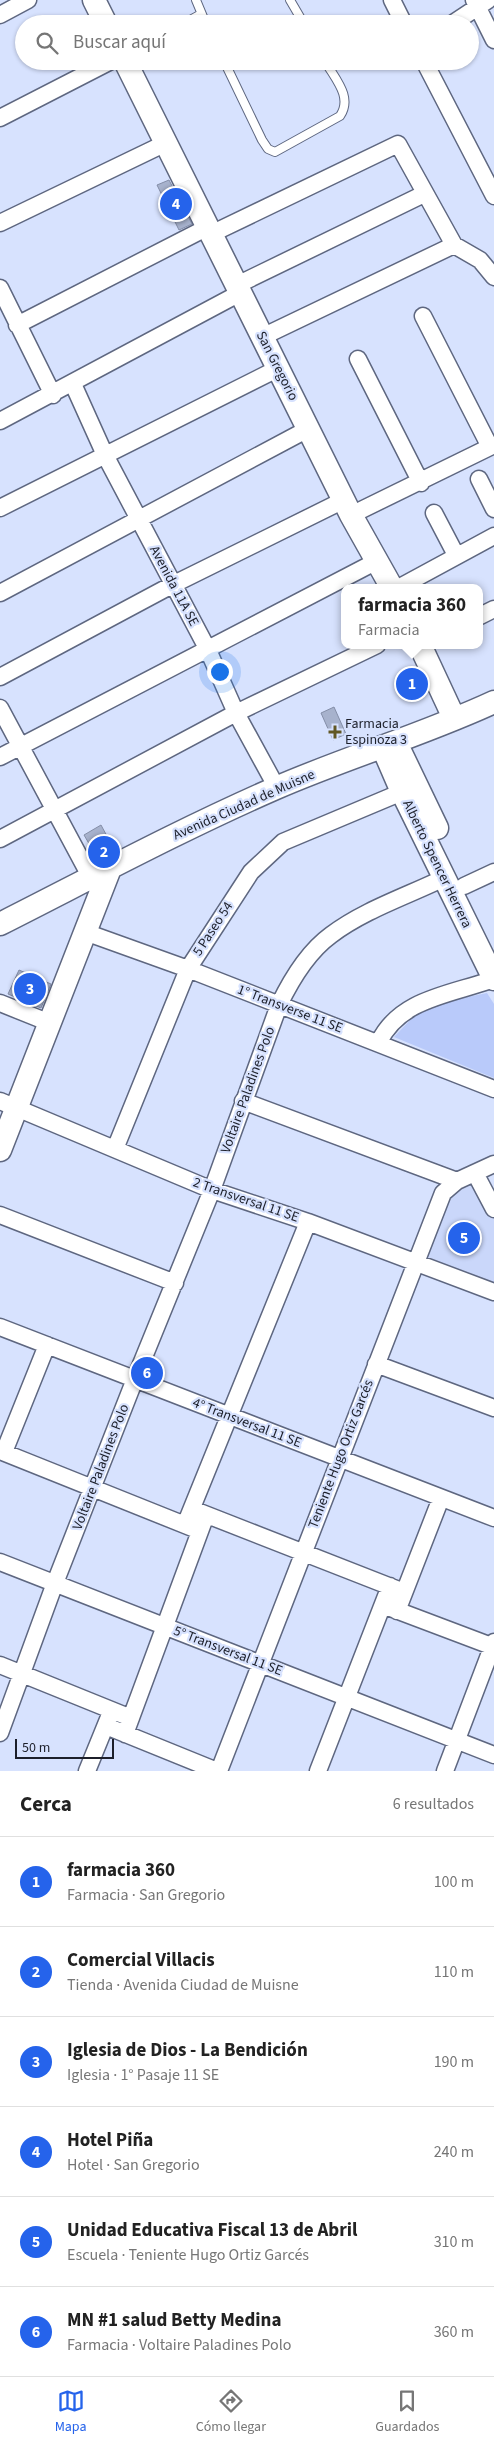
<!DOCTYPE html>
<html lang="es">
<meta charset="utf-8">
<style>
:root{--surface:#fff;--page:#f6f6f6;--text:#222;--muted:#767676;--line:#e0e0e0;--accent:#2563eb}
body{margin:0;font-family:"Source Sans 3",sans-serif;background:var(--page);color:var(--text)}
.scale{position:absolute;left:15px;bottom:12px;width:99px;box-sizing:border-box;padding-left:5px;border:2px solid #1c1f2a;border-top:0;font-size:14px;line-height:18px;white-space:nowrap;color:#1c1f2a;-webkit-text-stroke:4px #d7e2fe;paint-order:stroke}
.you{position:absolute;left:219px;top:671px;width:18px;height:18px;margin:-12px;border:4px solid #fff;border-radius:50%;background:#1a73e8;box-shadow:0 0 0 8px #1a73e833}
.badge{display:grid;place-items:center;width:32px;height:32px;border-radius:50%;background:var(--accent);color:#fff;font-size:16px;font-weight:700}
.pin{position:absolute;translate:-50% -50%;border:2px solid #fff;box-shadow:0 1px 5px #0006}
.popup{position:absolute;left:341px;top:584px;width:142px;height:65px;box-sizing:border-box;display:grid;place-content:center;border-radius:10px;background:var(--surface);filter:drop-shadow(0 1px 4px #0005);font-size:16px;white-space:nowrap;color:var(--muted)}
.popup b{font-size:19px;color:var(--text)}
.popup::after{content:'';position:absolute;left:50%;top:100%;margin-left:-10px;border:10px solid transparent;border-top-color:var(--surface)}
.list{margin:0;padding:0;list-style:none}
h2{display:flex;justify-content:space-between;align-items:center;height:65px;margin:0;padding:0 20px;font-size:21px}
h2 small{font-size:16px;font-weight:400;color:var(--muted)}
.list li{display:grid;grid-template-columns:32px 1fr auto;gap:15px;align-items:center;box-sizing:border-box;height:90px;padding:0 20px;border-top:1px solid var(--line)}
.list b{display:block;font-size:19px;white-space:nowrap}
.list p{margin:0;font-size:16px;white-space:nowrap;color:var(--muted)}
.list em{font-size:16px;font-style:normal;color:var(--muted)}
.icon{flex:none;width:28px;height:28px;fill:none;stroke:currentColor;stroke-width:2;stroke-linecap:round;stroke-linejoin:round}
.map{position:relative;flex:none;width:494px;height:1771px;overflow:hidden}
.search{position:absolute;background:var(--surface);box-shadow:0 1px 4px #0004;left:15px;right:15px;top:15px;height:55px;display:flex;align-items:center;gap:12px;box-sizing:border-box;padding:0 18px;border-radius:28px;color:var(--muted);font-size:19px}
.sheet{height:605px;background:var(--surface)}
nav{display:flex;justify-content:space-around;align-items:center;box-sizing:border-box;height:70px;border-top:1px solid var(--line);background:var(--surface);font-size:14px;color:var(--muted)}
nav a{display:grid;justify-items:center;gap:2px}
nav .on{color:var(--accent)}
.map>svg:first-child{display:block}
.built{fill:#cad7fa}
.green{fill:#b9cafa}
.building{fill:#a7b2cd;stroke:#848ea8}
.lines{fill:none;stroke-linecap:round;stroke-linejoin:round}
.lane-casing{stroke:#5e6780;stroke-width:10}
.street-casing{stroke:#5e6780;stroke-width:19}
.secondary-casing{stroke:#5e6780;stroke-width:25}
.lane{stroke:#fff;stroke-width:8}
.street{stroke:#fff;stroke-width:16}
.secondary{stroke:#fff;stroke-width:22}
.poi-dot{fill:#615724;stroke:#d7e2fe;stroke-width:2}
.labels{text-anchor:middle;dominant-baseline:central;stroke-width:4.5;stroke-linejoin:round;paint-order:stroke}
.street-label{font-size:14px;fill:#1c1f2a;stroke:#d7e2fe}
.poi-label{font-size:14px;fill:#1c1f2a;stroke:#d7e2fe;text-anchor:start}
</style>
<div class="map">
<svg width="494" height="1771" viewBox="0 0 494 1771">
<rect width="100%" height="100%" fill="#d7e2fe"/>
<path class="built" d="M 475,1180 L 494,1217 L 494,1285 L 425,1258 L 447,1200 L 466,1183 Z"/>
<path class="green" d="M 487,993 L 494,1004 L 494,1078 L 394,1037 L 415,1015 L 433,1004 Z"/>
<path class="building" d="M 169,180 L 192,224 L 179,230 L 157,185 Z
M 334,707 L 346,734 L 333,740 L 321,713 Z
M 101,825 L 115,851 L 98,859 L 84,835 Z
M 19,970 L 51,984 L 41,1008 L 8,994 Z"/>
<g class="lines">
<g class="lane-casing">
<path id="lane" d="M 196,0 L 206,24
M 290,0 L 304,24
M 183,24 L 201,14
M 224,61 L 262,140 L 268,149 L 275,152 L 340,116 C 353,97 335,79 325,61"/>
</g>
<g class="street-casing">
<path id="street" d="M 392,0 L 404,24
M 474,0 L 494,40
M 0,15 L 28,0
M 452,24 L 488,0
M 424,61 L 494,196
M 0,118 L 111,61
M 0,223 L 166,143
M 211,234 L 398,144 L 454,245 L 480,260 L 494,277
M 237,285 L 424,194
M 0,288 L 53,395
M 423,316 L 490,447
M 17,325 L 208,227
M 262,337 L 454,245
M 358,359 L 421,483
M 73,384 L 105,455 L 208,650 L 236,713 L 277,788
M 0,421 L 240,293
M 479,479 L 494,509
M 0,508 L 279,368
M 434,513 L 456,555
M 351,515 L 494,445
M 398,588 L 494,536
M 0,593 L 308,429
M 480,616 L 494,609
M 0,677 L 172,585 L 344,500
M 0,708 L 91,878
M 0,757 L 377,561
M 0,839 L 236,713 L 377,645
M 464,886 L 494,872
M 85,932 L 188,969 L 494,1089
M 0,1003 L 50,1023
M 379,1042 C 399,1000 447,995 488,981
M 0,1101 L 212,1190 L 308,1222 L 494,1292
M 243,1101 L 457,1181
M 115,1149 L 188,969 L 251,872 L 283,842 L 402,792
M 475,1173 L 494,1209
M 0,1215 L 175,1283
M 0,1327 L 494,1518
M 376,1364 L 494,1408
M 0,1451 L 195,1529
M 4,1452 L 47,1345
M 197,1511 L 404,1592
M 185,1525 L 308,1222
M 0,1562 L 494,1755
M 388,1607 L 494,1647
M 397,1611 L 441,1498
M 0,1665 L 131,1718
M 106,1726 L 217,1771
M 0,1733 L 55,1583 L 135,1379 L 212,1190 L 279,1005 C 291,980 309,951 331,935 C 364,910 407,896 444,878
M 125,1734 L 206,1515
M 87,1771 L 109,1717
M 219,1771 L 443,1193 L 457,1181 L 494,1164
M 318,1771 L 390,1586
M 445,1771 L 494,1642"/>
</g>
<g class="secondary-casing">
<path id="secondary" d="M 94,0 L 106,24
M 125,61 L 351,515 L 392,588
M 420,645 L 454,718
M 383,748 L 402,792 L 494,979
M 400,751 L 437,828
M 0,924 C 91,878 182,829 276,788 C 347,757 423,735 494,702
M 0,1150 L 111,866"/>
</g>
<use href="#lane" class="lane"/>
<use href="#street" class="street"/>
<use href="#secondary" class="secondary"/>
</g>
<path class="poi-dot" d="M332.5 724.5h5v5h5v5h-5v5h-5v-5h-5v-5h5z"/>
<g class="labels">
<g class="street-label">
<text transform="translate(277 366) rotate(63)">San Gregorio</text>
<text transform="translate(174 586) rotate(62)">Avenida 11A SE</text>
<text transform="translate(244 805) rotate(-24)">Avenida Ciudad de Muisne</text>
<text transform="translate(437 864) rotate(64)">Alberto Spencer Herrera</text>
<text transform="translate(213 929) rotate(-57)">5 Paseo 54</text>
<text transform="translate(290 1009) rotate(21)">1° Transverse 11 SE</text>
<text transform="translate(248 1090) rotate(-70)">Voltaire Paladines Polo</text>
<text transform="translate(246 1200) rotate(19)">2 Transversal 11 SE</text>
<text transform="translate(247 1423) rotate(21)">4° Transversal 11 SE</text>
<text transform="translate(341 1454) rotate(-69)">Teniente Hugo Ortiz Garcés</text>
<text transform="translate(101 1467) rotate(-69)">Voltaire Paladines Polo</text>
<text transform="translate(228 1651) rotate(21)">5° Transversal 11 SE</text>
</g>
<g class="poi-label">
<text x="345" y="724">Farmacia<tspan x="345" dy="16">Espinoza 3</tspan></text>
</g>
</g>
</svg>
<div class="scale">50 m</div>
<div class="you"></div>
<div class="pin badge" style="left:412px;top:684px">1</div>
<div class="popup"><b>farmacia 360</b>Farmacia</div>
<div class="pin badge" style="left:104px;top:852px">2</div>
<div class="pin badge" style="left:30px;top:989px">3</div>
<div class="pin badge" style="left:176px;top:204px">4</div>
<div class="pin badge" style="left:464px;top:1238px">5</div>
<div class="pin badge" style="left:147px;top:1373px">6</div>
<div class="search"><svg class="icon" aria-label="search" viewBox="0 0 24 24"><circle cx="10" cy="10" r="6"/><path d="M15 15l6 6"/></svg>Buscar aquí</div>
</div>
<section class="sheet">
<h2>Cerca<small>6 resultados</small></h2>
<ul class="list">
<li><span class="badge">1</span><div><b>farmacia 360</b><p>Farmacia · San Gregorio</p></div><em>100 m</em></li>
<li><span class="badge">2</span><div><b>Comercial Villacis</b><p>Tienda · Avenida Ciudad de Muisne</p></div><em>110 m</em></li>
<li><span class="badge">3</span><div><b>Iglesia de Dios - La Bendición</b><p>Iglesia · 1° Pasaje 11 SE</p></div><em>190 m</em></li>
<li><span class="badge">4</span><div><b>Hotel Piña</b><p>Hotel · San Gregorio</p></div><em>240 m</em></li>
<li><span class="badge">5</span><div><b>Unidad Educativa Fiscal 13 de Abril</b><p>Escuela · Teniente Hugo Ortiz Garcés</p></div><em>310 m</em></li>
<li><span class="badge">6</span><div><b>MN #1 salud Betty Medina</b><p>Farmacia · Voltaire Paladines Polo</p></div><em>360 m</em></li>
</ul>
</section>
<nav>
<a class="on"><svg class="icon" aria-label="map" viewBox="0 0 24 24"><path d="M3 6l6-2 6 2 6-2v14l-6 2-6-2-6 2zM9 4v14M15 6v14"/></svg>Mapa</a>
<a><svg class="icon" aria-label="directions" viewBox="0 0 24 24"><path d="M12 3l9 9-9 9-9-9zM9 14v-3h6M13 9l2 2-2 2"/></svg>Cómo llegar</a>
<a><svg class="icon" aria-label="saved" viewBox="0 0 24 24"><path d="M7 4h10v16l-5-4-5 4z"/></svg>Guardados</a>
</nav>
